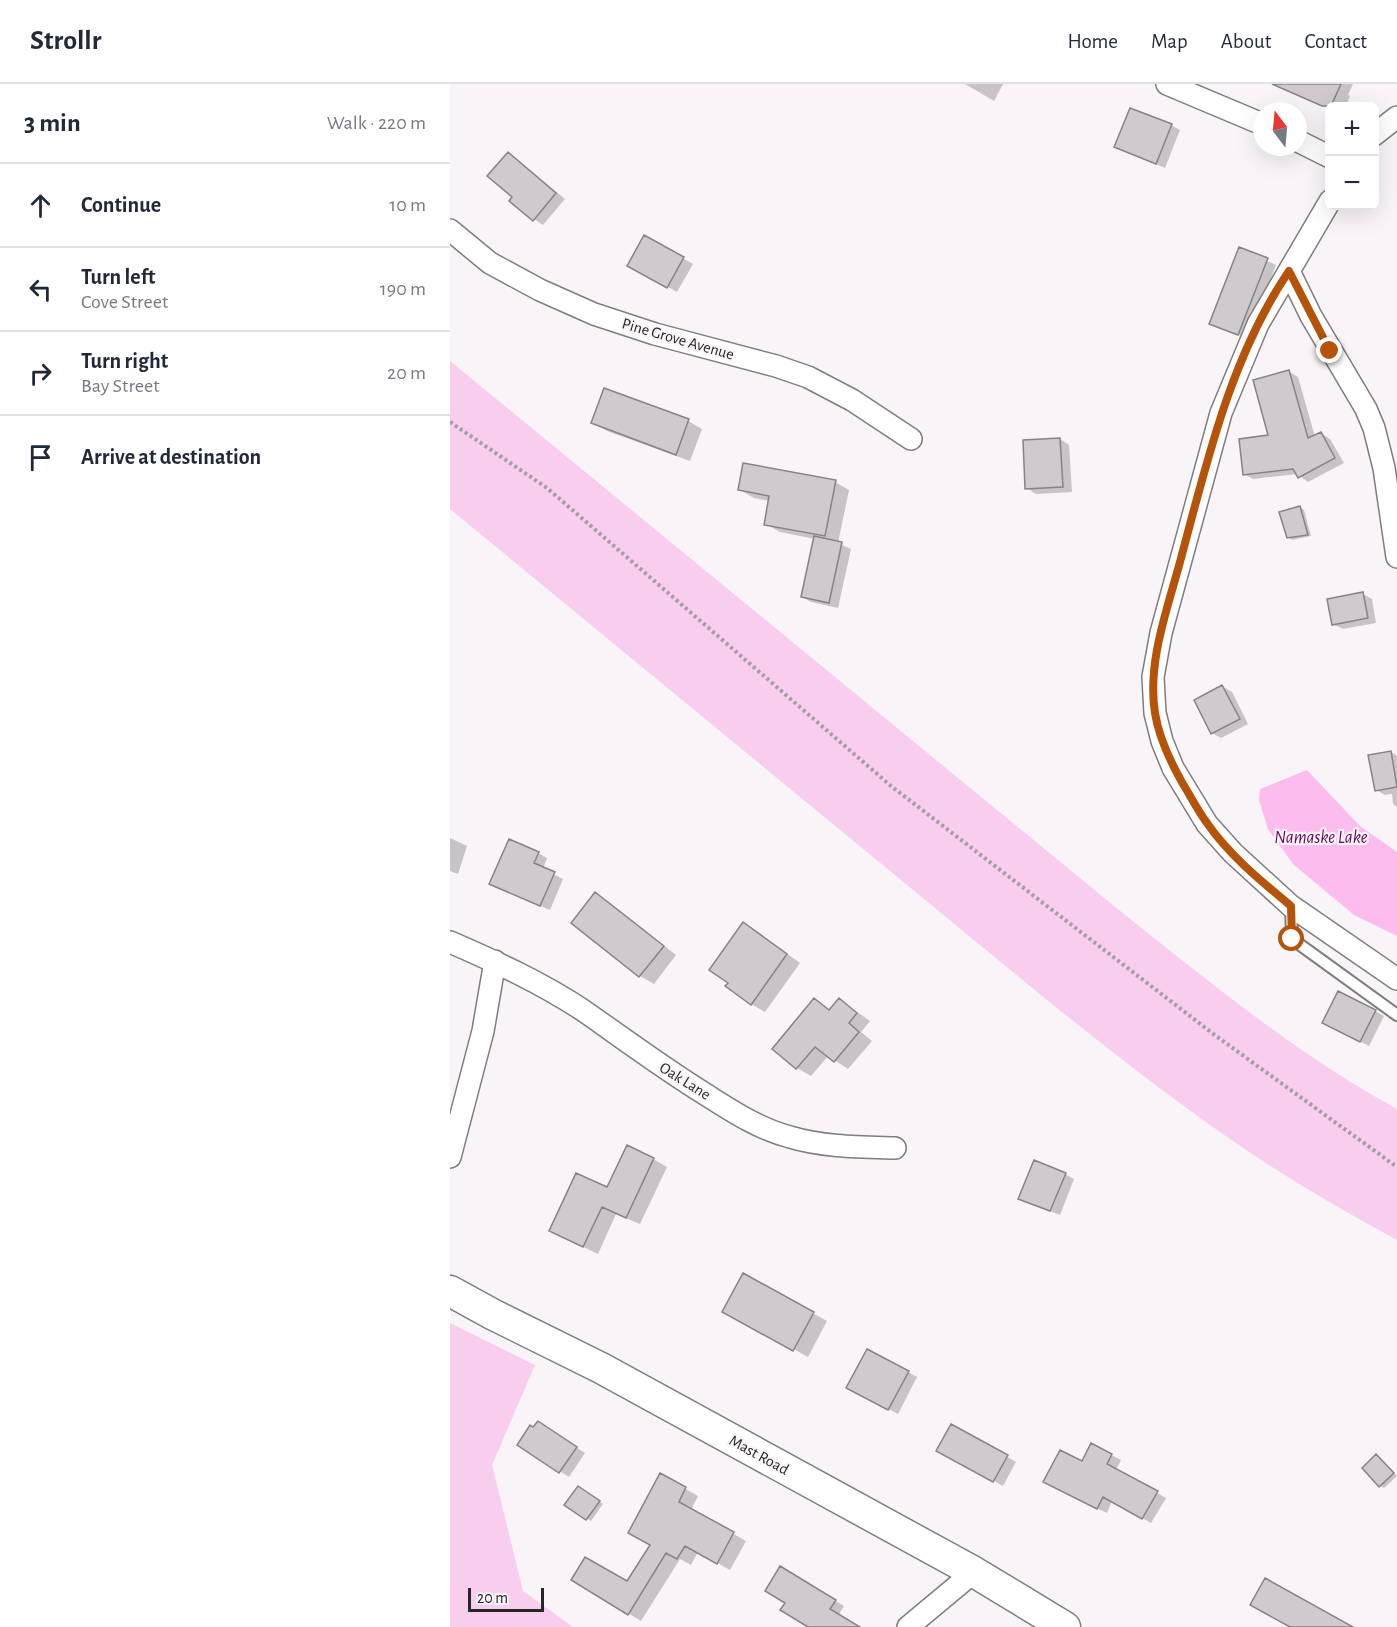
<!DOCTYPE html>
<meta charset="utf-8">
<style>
:root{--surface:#fff;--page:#f6f6f7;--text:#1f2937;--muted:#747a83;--line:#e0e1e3}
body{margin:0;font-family:"Alegreya Sans",sans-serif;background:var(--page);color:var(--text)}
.controls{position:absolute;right:18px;top:18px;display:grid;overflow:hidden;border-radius:9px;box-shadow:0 6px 24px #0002}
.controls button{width:54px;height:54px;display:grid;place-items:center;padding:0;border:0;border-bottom:2px solid var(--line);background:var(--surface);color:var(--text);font:30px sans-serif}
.compass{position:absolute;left:803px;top:18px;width:54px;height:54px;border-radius:50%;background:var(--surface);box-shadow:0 6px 24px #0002;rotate:344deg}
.scale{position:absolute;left:18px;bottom:15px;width:76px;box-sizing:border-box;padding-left:6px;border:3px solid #282728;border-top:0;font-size:16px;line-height:21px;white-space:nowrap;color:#282728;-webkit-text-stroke:4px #f9f4f8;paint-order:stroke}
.stop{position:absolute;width:18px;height:18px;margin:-14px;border:4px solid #b45309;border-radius:50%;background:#fff}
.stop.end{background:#b45309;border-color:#fff;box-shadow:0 2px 6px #0008}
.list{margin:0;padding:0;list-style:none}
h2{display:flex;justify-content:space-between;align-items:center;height:78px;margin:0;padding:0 24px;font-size:26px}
h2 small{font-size:20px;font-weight:400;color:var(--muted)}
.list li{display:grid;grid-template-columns:39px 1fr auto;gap:18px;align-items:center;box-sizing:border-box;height:84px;padding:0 24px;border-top:2px solid var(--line)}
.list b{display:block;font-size:22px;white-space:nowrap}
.list p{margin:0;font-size:20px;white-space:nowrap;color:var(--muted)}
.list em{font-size:20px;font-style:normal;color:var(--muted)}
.icon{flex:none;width:33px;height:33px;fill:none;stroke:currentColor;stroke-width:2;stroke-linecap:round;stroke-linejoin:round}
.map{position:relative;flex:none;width:947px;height:1543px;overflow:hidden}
header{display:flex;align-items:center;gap:36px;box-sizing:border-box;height:84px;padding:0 30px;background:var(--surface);border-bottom:2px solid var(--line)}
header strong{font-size:28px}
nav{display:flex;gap:33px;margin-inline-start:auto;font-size:21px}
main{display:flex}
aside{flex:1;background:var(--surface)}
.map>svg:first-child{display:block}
.green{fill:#f8cdee}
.water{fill:#fcbcee}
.shadow{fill:#0003}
.building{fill:#cfcace;stroke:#868285;stroke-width:1.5}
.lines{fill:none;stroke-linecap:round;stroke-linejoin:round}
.lane-casing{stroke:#807c7f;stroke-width:14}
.street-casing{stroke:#807c7f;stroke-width:24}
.secondary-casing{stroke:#807c7f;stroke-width:33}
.path{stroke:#a29fa2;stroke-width:4;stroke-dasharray:3 3;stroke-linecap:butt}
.lane{stroke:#fff;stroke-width:10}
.street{stroke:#fff;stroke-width:21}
.secondary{stroke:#fff;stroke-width:30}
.route{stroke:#b45309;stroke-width:8}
.labels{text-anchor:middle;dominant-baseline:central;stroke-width:4.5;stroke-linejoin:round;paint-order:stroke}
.street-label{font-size:16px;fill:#282728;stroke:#f9f4f8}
.water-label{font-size:18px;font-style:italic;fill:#67075b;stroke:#f9f4f8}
</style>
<header>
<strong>Strollr</strong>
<nav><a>Home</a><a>Map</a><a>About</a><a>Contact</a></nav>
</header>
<main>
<aside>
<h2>3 min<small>Walk · 220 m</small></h2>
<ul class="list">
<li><svg class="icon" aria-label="ahead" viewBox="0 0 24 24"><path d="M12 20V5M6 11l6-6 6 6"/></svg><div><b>Continue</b></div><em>10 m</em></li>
<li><svg class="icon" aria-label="left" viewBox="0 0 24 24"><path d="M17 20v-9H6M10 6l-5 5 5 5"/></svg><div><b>Turn left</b><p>Cove Street</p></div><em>190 m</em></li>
<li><svg class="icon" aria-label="right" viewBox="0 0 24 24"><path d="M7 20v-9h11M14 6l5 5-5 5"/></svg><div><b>Turn right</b><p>Bay Street</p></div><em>20 m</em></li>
<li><svg class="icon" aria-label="arrive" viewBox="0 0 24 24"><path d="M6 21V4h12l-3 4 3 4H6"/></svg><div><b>Arrive at destination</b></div></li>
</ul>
</aside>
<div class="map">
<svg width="947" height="1543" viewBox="0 0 947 1543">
<rect width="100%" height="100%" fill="#f9f4f8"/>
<path class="green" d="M 0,277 L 664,822 C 754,894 845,969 947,1025 L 947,1156 C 890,1125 833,1092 780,1055 C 715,1010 653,961 592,912 L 0,425 Z
M 0,1239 L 85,1281 L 42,1381 L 73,1507 L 123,1543 L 0,1543 Z"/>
<path class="water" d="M 857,686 L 910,742 L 947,768 L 947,852 L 904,831 L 843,780 L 818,745 L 809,716 L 810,705 Z"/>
<path class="shadow" d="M 515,0 L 553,0 L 544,17 Z
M 834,0 L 903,0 L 898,11 L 900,12 L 896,22 L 880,22 L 880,25 L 843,9 Z
M 721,41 L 730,46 L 715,84 L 666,63 Z
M 58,70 L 67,75 L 115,115 L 93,141 L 84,135 L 64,113 Z
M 195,153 L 243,180 L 227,208 L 179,182 Z
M 790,165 L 826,181 L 798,255 L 761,239 Z
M 838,287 L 848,293 L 865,353 L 871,349 L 880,355 L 894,379 L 858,398 L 847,390 L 803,395 L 794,390 L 820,353 Z
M 155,306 L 238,337 L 252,345 L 240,377 L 157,347 L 143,339 Z
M 610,355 L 619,361 L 622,408 L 586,410 L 577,404 Z
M 385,398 L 399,406 L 388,459 L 401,465 L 388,524 L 361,518 L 352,513 L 365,455 L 330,448 L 316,440 L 320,417 L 304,414 L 290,406 Z
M 850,423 L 854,426 L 861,452 L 842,456 L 838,453 Z
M 913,510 L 922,515 L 926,539 L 893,545 L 883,540 Z
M 772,602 L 782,608 L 798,640 L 771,654 L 762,649 Z
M 941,668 L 947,672 L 947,723 L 943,720 L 942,710 L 935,711 L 926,706 Z
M 0,754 L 17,762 L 8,790 L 0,787 Z
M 88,769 L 97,774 L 93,785 L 113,795 L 100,826 L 50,805 Z
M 145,810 L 159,818 L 226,871 L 204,900 L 190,892 L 123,839 Z
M 307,848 L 350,879 L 315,928 L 301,920 L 280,899 Z
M 365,916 L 381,926 L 390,916 L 420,937 L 411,948 L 422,957 L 398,985 L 378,972 L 361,992 L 347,984 L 324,965 Z
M 925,927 L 934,932 L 919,962 L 883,944 Z
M 203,1075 L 217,1083 L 190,1140 L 166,1130 L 148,1170 L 115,1154 L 158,1105 Z
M 615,1090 L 624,1095 L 610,1131 L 579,1119 Z
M 294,1191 L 377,1237 L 358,1273 L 274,1227 Z
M 458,1288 L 467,1293 L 448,1330 L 407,1309 Z
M 502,1342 L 566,1378 L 553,1402 L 488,1366 Z
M 97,1344 L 135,1369 L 119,1393 L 69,1361 Z
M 642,1361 L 671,1376 L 666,1386 L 716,1414 L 701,1439 L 662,1417 L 657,1429 L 604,1403 L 633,1378 Z
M 927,1372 L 947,1392 L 934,1404 L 930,1402 Z
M 211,1391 L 248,1412 L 241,1426 L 296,1457 L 280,1486 L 248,1468 L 241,1481 L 230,1475 L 191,1537 L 123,1496 L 177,1499 L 202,1460 Z
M 132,1406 L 153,1420 L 141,1437 L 116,1421 Z
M 331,1484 L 394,1522 L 381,1543 L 361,1543 Z"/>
<path class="building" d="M 822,0 L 891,0 L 881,22 L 872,22 Z
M 680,24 L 722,40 L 706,80 L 664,63 Z
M 58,68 L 106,109 L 83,137 L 59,117 L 62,113 L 37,92 Z
M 194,151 L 234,173 L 217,204 L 177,182 Z
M 789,163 L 818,174 L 788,251 L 759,240 Z
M 839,286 L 858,354 L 871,348 L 885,374 L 848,394 L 843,385 L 793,391 L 789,355 L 818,351 L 803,296 Z
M 154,304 L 239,335 L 226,371 L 141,339 Z
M 610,354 L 613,403 L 575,405 L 573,356 Z
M 293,379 L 386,396 L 375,452 L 314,441 L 319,412 L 288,406 Z
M 850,422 L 858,451 L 837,454 L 829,428 Z
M 364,452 L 392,458 L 379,519 L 351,513 Z
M 913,508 L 918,534 L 882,541 L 877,515 Z
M 772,601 L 790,635 L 761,650 L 744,616 Z
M 941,667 L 947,703 L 925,707 L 918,671 Z
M 59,755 L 89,768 L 84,779 L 105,788 L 90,822 L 39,800 Z
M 145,808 L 214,862 L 189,893 L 121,839 Z
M 293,838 L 337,870 L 301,921 L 275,902 L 278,899 L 259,886 Z
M 888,907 L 926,926 L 910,958 L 872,939 Z
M 364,914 L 379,926 L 389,914 L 407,929 L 399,939 L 409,948 L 384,978 L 365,963 L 346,985 L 322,965 Z
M 177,1061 L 204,1074 L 176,1134 L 152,1123 L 133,1163 L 99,1147 L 126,1089 L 157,1103 Z
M 584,1076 L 616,1089 L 600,1127 L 568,1115 Z
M 293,1189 L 364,1228 L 343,1267 L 272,1228 Z
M 417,1265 L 459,1287 L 438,1326 L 396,1304 Z
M 88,1337 L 127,1363 L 109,1389 L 67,1361 L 80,1341 L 83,1343 Z
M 501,1340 L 558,1371 L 543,1398 L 486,1367 Z
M 641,1359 L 662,1370 L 657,1380 L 708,1407 L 692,1435 L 653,1413 L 647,1425 L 593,1398 L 610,1366 L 632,1377 Z
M 926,1370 L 944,1389 L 929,1403 L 912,1384 Z
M 210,1389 L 236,1403 L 229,1418 L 284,1448 L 267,1480 L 235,1462 L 227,1475 L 216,1469 L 178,1531 L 121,1496 L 135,1473 L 177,1497 L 200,1461 L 178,1449 Z
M 128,1402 L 150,1417 L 136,1436 L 114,1421 Z
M 330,1482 L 386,1516 L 380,1525 L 410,1543 L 358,1543 L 330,1526 L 335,1519 L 315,1507 Z
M 815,1494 L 903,1543 L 840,1543 L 800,1521 Z"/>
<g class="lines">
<g class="lane-casing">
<path id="lane" d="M 841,822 L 842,855 L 947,931"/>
</g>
<g class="street-casing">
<path id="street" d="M 717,0 L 812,40
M 924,51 L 947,33
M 848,57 L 880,73
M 880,117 L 808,240 L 771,329 L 711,549 L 703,593 L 705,629 L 712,657 L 723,684 L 757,740 L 783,769 L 841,822 L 947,895
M 0,146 L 40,179 L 90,206 L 144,230 L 205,250 L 326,282 L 358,293 L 402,316 L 461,355
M 839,187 L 861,232 L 916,325 L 924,344 L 934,384 L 947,473
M 0,858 C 46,878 92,899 134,927 C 174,955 213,984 255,1010 C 282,1027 309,1045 340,1053 C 373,1063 411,1063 445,1064
M 0,1073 L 33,947 L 45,877
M 458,1543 L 524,1488"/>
</g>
<g class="secondary-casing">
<path id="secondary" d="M 0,1207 L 42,1230 L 151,1284 L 524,1488 L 615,1543"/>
</g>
<path class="path" d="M 0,338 L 97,404 L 441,702 L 766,952 L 947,1083"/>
<use href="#lane" class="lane"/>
<use href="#street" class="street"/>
<use href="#secondary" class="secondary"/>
</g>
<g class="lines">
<path class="route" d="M 842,855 L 841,822 C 811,797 779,771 757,739 C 748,727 741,713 733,700 C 721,679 709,655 705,629 C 697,579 717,526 730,478 C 757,378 780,274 839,187 L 880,267"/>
</g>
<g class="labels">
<g class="street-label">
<text transform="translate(228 255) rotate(16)">Pine Grove Avenue</text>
<text transform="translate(235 997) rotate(32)">Oak Lane</text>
<text transform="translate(309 1371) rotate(29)">Mast Road</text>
</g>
<g class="water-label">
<text x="871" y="754">Namaske Lake</text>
</g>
</g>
</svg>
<div class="controls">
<button>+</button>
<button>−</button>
</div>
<svg class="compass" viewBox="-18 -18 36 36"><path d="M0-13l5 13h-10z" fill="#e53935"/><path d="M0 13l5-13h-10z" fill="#747a83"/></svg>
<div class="scale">20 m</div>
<div class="stop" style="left:842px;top:855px"></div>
<div class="stop end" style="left:880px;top:267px"></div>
</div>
</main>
